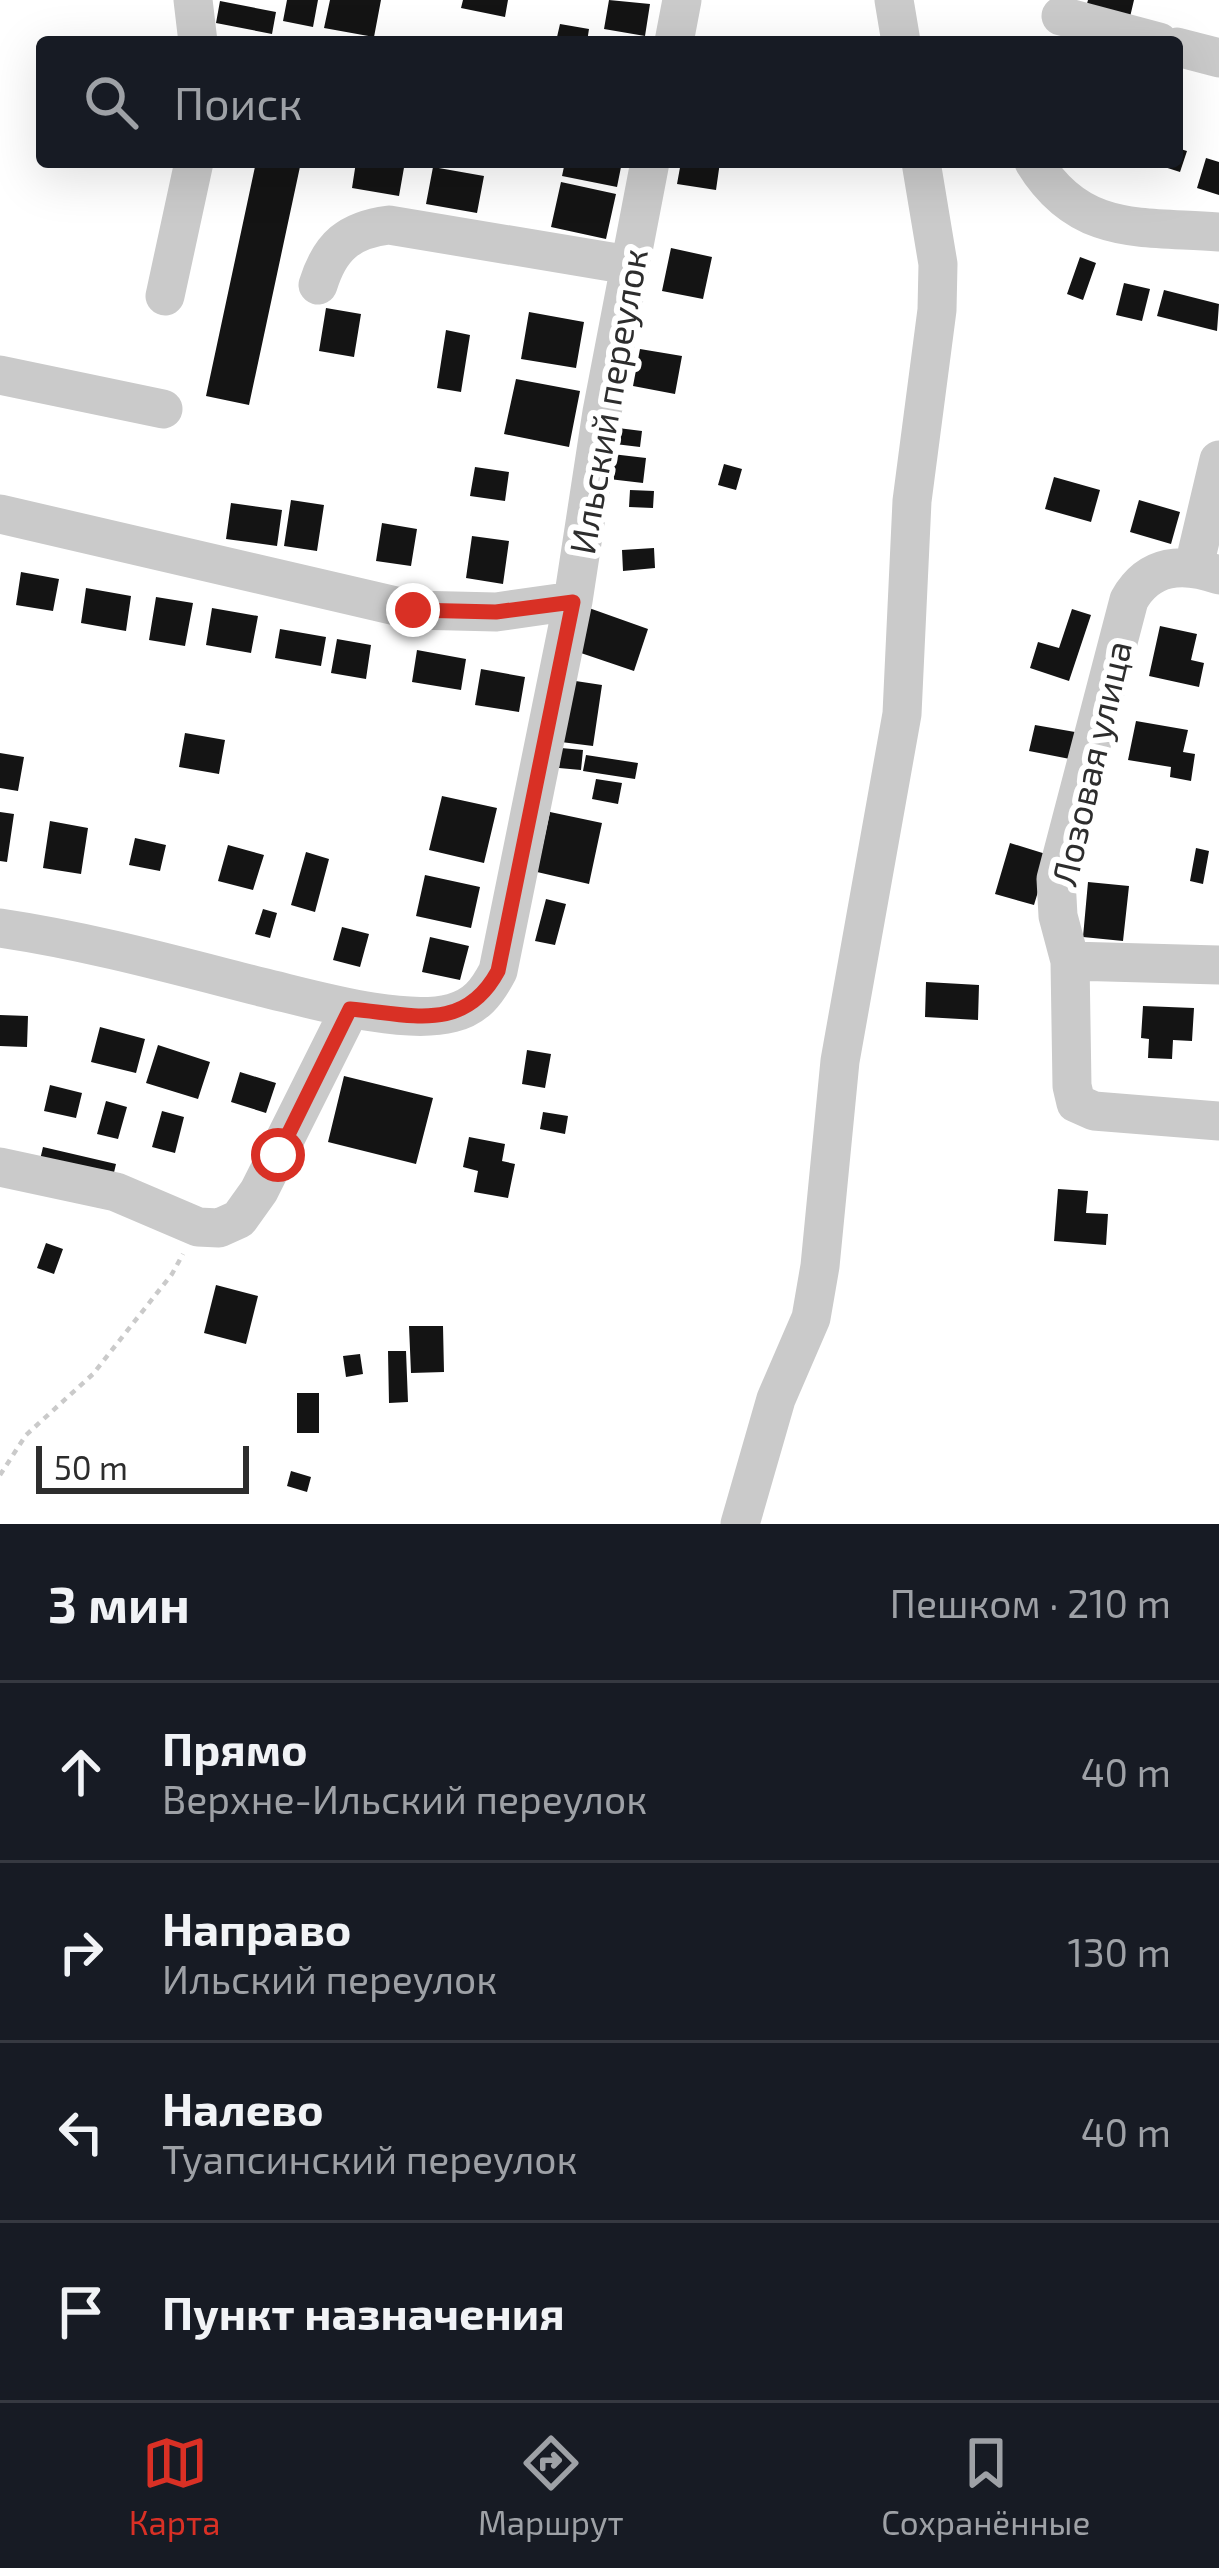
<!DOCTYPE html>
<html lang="ru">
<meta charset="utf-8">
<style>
:root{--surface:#171b24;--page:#242831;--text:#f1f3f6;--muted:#9ea1a6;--line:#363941;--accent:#d93025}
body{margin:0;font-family:"Exo 2",sans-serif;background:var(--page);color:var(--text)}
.scale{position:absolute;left:36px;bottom:30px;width:213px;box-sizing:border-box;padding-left:12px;border:6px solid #2d2d2d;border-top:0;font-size:33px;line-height:42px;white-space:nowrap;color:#2d2d2d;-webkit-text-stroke:9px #fff;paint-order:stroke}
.stop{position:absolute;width:36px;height:36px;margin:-27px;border:9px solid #d93025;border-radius:50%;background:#fff}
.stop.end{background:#d93025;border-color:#fff;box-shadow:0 3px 12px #0008}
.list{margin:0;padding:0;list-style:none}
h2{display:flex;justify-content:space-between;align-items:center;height:156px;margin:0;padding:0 48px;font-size:51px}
h2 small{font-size:39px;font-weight:400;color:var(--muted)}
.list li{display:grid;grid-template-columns:78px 1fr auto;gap:36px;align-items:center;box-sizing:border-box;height:180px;padding:0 48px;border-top:3px solid var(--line)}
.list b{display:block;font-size:45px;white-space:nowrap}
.list p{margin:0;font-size:39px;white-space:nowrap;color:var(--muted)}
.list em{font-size:39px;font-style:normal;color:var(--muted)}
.icon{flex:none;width:66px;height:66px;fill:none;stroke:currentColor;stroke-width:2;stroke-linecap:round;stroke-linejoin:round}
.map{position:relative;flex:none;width:1219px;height:1524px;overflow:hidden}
.search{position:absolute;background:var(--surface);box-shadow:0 12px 48px #0002;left:36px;right:36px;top:36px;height:132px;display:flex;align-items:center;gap:30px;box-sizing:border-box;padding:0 42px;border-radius:12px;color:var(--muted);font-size:45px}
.sheet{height:876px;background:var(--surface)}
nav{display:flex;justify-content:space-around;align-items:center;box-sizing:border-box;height:168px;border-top:3px solid var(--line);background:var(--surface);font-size:33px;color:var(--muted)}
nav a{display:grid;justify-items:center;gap:6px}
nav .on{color:var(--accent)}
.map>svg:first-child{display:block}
.building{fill:#141414}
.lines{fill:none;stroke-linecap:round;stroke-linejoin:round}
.path{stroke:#cacaca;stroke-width:4.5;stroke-dasharray:6 6;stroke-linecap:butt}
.minor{stroke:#cacaca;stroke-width:39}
.route{stroke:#d93025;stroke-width:15}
.labels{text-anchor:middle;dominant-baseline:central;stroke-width:12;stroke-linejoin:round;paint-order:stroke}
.street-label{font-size:36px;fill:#2d2d2d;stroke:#fff}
</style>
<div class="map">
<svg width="1219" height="1524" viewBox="0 0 1219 1524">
<rect width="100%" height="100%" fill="#fff"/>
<path class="building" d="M 287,0 L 318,0 L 313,27 L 283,21 Z
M 330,0 L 381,0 L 374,37 L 324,28 Z
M 463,0 L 508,0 L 505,17 L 461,8 Z
M 609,0 L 650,4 L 645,36 L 604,29 Z
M 1088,0 L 1134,0 L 1130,17 L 1086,7 Z
M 220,1 L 276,12 L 272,34 L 216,23 Z
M 560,24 L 589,29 L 587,42 L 557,37 Z
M 1177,148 L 1187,151 L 1180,172 L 1152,163 L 1177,162 Z
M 1206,158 L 1219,162 L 1219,195 L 1197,188 Z
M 256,162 L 301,162 L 249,405 L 206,396 Z
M 356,162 L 405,162 L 399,196 L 352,188 Z
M 565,162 L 622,162 L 617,187 L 562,176 Z
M 681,162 L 720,162 L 716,190 L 677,184 Z
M 433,167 L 484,176 L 477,213 L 426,204 Z
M 561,182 L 616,194 L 606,239 L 551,227 Z
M 671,248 L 712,257 L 703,299 L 662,291 Z
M 1080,257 L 1096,263 L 1083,300 L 1067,294 Z
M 1124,283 L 1150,289 L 1142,321 L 1116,315 Z
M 1164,290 L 1219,304 L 1217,331 L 1157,316 Z
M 326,308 L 361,314 L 354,357 L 319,351 Z
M 529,312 L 584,322 L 576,368 L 521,359 Z
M 446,330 L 470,335 L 461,392 L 437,388 Z
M 640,349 L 682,356 L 675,394 L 633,386 Z
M 516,379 L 580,391 L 569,447 L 504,434 Z
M 618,428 L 642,431 L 640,447 L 615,444 Z
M 612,454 L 646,458 L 643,483 L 609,479 Z
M 724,464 L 742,469 L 736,490 L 718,485 Z
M 475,467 L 509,472 L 505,501 L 470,496 Z
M 1054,477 L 1100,490 L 1091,522 L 1045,509 Z
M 630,490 L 654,491 L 653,508 L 629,507 Z
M 291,500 L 324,505 L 317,551 L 284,546 Z
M 1139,500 L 1180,512 L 1171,544 L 1130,532 Z
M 231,503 L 282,510 L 277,546 L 226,539 Z
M 382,523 L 417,529 L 411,566 L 376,561 Z
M 472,536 L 509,541 L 503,584 L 466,578 Z
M 654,548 L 655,568 L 623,571 L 622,550 Z
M 21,572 L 59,579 L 53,611 L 16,605 Z
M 86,588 L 131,596 L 126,631 L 81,623 Z
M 156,597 L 193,603 L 185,646 L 149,640 Z
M 212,608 L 258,616 L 251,653 L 206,645 Z
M 589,608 L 648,629 L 634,671 L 575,651 Z
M 1072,609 L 1091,615 L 1069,681 L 1030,668 L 1038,642 L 1059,648 Z
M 1160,626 L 1197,634 L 1191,660 L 1204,663 L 1199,687 L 1149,676 Z
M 280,629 L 326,637 L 321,666 L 275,658 Z
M 337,639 L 371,645 L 366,679 L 331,673 Z
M 417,650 L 466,659 L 461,690 L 412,682 Z
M 481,669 L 525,677 L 519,712 L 475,705 Z
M 569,680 L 602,685 L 593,746 L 561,742 Z
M 1136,721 L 1188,730 L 1183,752 L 1195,754 L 1191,781 L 1170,777 L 1171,767 L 1128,760 Z
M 1035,725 L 1075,732 L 1070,759 L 1029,751 Z
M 185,733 L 225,740 L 219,774 L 179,767 Z
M 561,748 L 583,750 L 581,770 L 559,768 Z
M 0,753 L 24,757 L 18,791 L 0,788 Z
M 586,755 L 638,763 L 635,779 L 583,771 Z
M 596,779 L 622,783 L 618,804 L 592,799 Z
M 442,796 L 497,808 L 484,863 L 429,850 Z
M 0,812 L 14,814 L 7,862 L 0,861 Z
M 550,812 L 602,823 L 589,884 L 537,872 Z
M 50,821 L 88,828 L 81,874 L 43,868 Z
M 135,838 L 166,845 L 160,871 L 129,865 Z
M 1010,843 L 1049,855 L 1034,905 L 995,894 Z
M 228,845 L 264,855 L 253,890 L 218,881 Z
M 1196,848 L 1209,851 L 1203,884 L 1190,881 Z
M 306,852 L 329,859 L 315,912 L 291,905 Z
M 425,875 L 480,887 L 471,928 L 416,916 Z
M 1088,882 L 1129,886 L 1123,941 L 1083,937 Z
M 546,899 L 566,904 L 555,945 L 535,941 Z
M 263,909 L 277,913 L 270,938 L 255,934 Z
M 342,927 L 369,934 L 360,967 L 333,960 Z
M 430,937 L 469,946 L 460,980 L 422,972 Z
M 926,982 L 979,985 L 978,1020 L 925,1017 Z
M 1143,1006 L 1194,1008 L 1192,1041 L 1173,1040 L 1172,1059 L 1148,1058 L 1149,1039 L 1141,1038 Z
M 0,1015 L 28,1016 L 27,1047 L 0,1046 Z
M 100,1027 L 145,1039 L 136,1073 L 91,1062 Z
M 158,1045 L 210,1062 L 198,1099 L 146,1083 Z
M 527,1050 L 551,1054 L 545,1088 L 522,1084 Z
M 240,1072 L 276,1083 L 266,1113 L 231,1102 Z
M 344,1076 L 433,1098 L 416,1164 L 328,1142 Z
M 50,1085 L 82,1093 L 76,1118 L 44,1111 Z
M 106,1101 L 127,1107 L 118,1139 L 97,1134 Z
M 162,1111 L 184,1117 L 175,1153 L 152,1147 Z
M 543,1112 L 568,1116 L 565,1134 L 540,1129 Z
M 469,1137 L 505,1144 L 502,1161 L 515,1164 L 508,1198 L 474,1192 L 478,1171 L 463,1167 Z
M 43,1147 L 116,1164 L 112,1181 L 39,1164 Z
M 1058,1189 L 1088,1191 L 1086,1213 L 1108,1214 L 1106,1245 L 1054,1241 Z
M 46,1243 L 63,1249 L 54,1274 L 37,1268 Z
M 216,1285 L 258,1296 L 246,1344 L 204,1333 Z
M 409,1326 L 443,1326 L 444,1372 L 411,1373 Z
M 388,1351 L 406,1351 L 408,1402 L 389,1403 Z
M 360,1354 L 363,1374 L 346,1377 L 343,1356 Z
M 297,1393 L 319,1393 L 319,1433 L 297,1433 Z
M 291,1471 L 311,1477 L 307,1492 L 287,1486 Z"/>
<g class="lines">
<path class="path" d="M 0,1475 L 26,1435 L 93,1374 L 172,1274 L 183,1254"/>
<path class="minor" d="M 193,0 L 198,42
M 894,0 L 901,42
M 1061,16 L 1159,42
M 674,42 L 682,0
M 1177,47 L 1219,58
M 1034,162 C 1080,237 1141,226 1219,232
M 318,285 C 330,246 349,230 389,225 L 629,265
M 165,296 L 194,162
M 0,375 L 163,409
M 0,514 L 413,610 L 496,612 L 573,601
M 1194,566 L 1219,460
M 1219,575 C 1183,562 1149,564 1129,600 L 1056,879 L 1058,916 L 1070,961 L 1072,1086 L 1076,1103 L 1094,1111 L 1219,1121
M 0,928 C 88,941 175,965 261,987 C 312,999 402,1026 452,1013 C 476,1007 487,992 498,971 L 573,601 L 602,412 L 650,162
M 1070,961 L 1219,965
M 0,1167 L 116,1192 L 198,1227 L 219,1228 L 239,1219 L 259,1191 L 350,1009
M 740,1524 L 776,1399 L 811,1318 L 820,1266 L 840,1061 L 902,714 L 912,501 L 937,310 L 938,264 L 921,162"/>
</g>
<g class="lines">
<path class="route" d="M 278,1155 L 350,1009 C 410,1014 464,1034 498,971 L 573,602 L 496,612 L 413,610"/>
</g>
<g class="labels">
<g class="street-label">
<text transform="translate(607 401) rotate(-80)">Ильский переулок</text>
<text transform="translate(1090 763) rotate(-77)">Лозовая улица</text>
</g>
</g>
</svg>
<div class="scale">50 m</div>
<div class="stop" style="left:278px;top:1155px"></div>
<div class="stop end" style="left:413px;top:610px"></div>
<div class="search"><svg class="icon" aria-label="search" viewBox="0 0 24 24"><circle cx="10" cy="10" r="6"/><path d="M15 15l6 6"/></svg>Поиск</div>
</div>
<section class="sheet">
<h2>3 мин<small>Пешком · 210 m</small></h2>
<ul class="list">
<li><svg class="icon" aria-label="ahead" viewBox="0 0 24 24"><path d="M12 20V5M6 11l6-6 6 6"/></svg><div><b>Прямо</b><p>Верхне-Ильский переулок</p></div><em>40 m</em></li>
<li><svg class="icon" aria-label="right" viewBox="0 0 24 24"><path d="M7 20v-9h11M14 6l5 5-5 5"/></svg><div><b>Направо</b><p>Ильский переулок</p></div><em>130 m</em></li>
<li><svg class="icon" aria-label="left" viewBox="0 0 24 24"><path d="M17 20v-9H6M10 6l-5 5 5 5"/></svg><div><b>Налево</b><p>Туапсинский переулок</p></div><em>40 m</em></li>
<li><svg class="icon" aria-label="arrive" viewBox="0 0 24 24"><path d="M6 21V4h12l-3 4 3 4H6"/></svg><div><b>Пункт назначения</b></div></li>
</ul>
</section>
<nav>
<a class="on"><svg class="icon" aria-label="map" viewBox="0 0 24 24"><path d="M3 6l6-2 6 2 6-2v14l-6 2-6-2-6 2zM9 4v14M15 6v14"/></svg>Карта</a>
<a><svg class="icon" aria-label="directions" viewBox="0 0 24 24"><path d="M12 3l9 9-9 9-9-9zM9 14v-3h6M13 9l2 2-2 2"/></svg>Маршрут</a>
<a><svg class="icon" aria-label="saved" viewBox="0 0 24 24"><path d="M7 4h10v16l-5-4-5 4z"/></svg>Сохранённые</a>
</nav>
